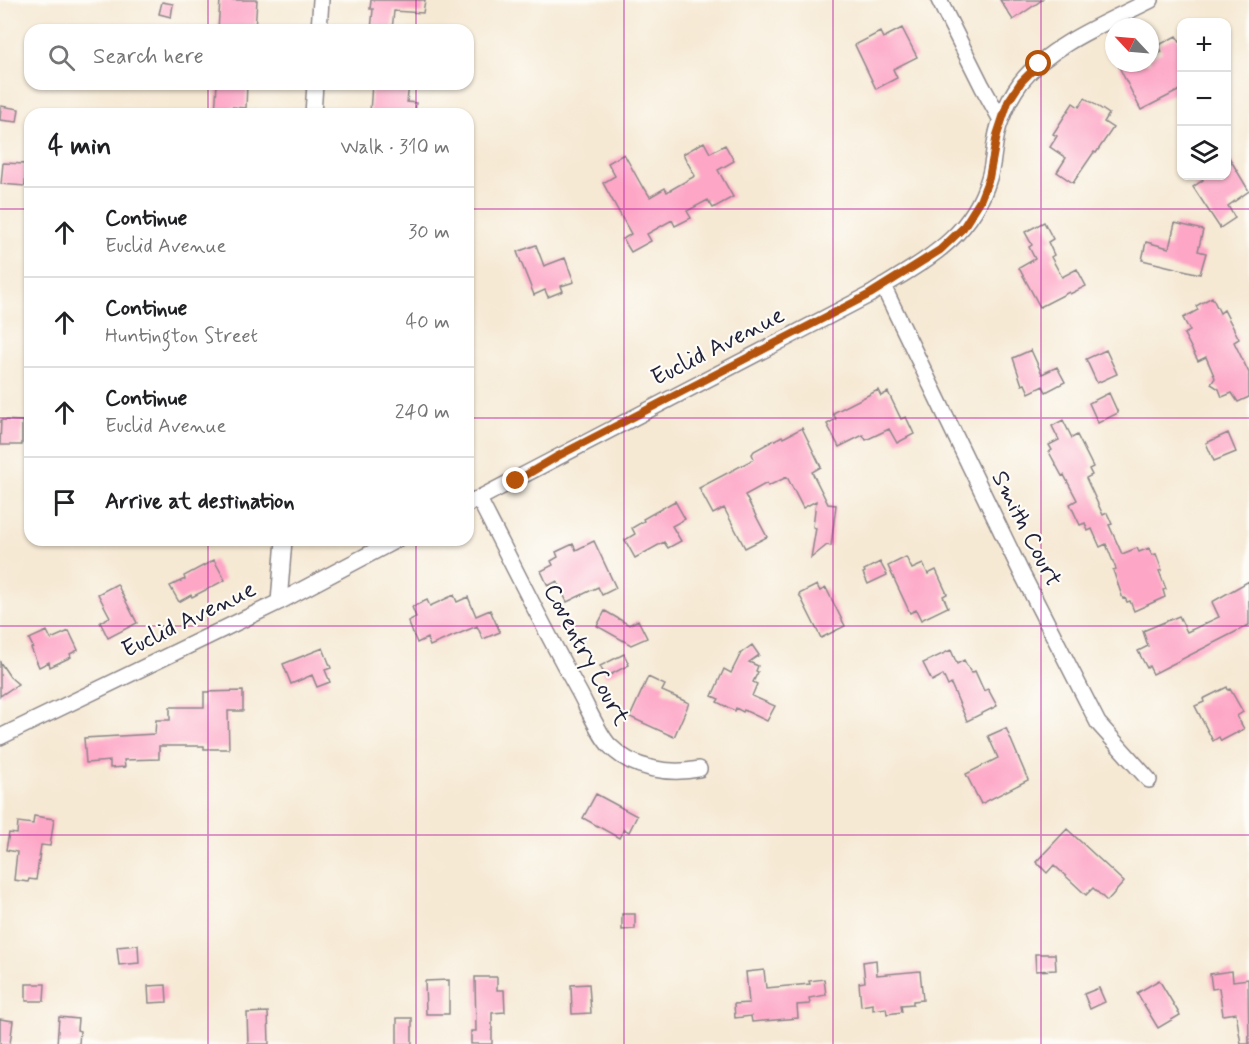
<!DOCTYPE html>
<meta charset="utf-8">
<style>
:root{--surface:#fff;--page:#f2f2f2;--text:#202124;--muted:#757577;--line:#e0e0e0}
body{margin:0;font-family:Mynerve,sans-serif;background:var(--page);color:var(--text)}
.controls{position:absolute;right:18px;top:18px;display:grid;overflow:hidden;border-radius:12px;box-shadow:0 2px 4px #0004}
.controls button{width:54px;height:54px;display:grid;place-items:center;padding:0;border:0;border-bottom:2px solid var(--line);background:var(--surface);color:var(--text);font:30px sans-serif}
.compass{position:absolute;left:1105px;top:18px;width:54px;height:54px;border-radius:50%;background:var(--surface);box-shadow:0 2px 4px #0004;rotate:296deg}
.stop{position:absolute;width:18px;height:18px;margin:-14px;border:4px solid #b45309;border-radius:50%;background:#fff}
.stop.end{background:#b45309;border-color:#fff;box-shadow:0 2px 6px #0008}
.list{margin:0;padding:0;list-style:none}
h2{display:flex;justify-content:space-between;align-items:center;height:78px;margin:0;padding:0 24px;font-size:26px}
h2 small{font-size:20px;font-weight:400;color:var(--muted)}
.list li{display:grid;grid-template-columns:39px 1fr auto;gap:18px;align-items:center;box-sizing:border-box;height:90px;padding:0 24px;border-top:2px solid var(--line)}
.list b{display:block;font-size:22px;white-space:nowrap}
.list p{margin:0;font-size:20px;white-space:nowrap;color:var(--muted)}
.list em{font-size:20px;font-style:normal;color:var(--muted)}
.icon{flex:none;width:33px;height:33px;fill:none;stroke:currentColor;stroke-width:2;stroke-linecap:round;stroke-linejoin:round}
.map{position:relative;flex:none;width:1249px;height:1044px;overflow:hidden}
.search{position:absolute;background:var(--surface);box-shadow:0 2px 4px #0004;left:24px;top:24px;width:450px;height:66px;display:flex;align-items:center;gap:15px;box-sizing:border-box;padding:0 21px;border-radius:18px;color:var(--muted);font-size:22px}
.panel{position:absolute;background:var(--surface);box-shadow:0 2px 4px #0004;left:24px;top:108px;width:450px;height:438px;border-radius:18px}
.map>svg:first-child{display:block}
.building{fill:#fda6c6}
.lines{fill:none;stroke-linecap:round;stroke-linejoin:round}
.minor-casing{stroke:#8c8688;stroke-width:18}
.minor{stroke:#fff;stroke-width:15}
.route{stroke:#b45309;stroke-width:8}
.grid{fill:none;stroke:#b5179e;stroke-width:1.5;stroke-opacity:0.55}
.labels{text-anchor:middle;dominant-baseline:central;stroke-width:4.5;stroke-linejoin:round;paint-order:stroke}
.street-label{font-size:24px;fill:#22223b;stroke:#fdfcf7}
</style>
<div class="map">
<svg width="1249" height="1044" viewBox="0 0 1249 1044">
<rect width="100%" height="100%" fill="#fdfcf7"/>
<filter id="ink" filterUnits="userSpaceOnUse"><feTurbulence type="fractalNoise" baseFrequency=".0167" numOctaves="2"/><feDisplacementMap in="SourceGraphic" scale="12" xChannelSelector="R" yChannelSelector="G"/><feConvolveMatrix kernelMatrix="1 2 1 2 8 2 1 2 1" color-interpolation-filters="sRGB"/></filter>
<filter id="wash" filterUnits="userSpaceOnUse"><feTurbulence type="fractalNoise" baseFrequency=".008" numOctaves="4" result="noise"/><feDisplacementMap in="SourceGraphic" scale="24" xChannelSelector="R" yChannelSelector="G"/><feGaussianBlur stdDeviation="1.35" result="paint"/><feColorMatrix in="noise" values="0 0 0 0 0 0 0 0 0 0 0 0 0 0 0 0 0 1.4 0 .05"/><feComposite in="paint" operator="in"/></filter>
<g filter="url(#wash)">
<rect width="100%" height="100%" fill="#f6e9d4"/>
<g id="blocks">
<path class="building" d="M 220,0 L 257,0 L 255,30 L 218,30 Z
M 371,0 L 425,0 L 423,13 L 394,11 L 392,30 L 371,30 L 373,9 L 370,9 Z
M 1000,0 L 1042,0 L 1013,20 Z
M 162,2 L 173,4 L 171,17 L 159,14 Z
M 902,28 L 917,57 L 893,69 L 897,78 L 876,89 L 855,45 L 880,32 L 883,38 Z
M 1176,36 L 1182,45 L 1182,89 L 1141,110 L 1119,67 L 1126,63 L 1150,63 L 1150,58 L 1162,52 L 1159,45 Z
M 217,84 L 247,84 L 246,108 L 232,107 L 232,114 L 215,113 Z
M 372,84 L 409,84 L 407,102 L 416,103 L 415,114 L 370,112 Z
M 1085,98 L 1109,114 L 1104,122 L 1113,128 L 1096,153 L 1094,152 L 1073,183 L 1057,172 L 1066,158 L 1050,147 L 1057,136 L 1053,134 L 1073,103 L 1079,107 Z
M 1,106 L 19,109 L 17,122 L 0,120 Z
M 704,142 L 710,153 L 725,145 L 734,161 L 718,170 L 733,197 L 713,208 L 708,200 L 687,211 L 691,218 L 675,226 L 672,220 L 647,234 L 651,241 L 631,252 L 623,239 L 631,234 L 603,183 L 615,176 L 608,163 L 624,154 L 643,188 L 644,187 L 650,197 L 665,188 L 667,192 L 695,176 L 683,154 Z
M 1227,154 L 1249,191 L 1228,206 L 1235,218 L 1220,228 L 1193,187 L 1203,180 L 1200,176 L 1227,176 Z
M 3,163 L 26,164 L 25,186 L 1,184 Z
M 1044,222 L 1053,239 L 1048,242 L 1054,255 L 1051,257 L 1062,277 L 1077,269 L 1086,286 L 1070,294 L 1069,292 L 1040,307 L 1019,268 L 1035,259 L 1029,247 L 1032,245 L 1025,232 Z
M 1175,223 L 1203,230 L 1198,251 L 1206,253 L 1200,274 L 1142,260 L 1146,242 L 1169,248 Z
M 536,245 L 544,266 L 565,258 L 574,282 L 561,286 L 563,291 L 548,297 L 545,290 L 534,295 L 517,252 Z
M 1212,297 L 1220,313 L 1224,310 L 1239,339 L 1234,342 L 1249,373 L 1249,397 L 1238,402 L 1232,393 L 1222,397 L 1219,389 L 1211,384 L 1215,378 L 1206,357 L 1198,361 L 1184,334 L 1190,331 L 1183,318 L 1198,310 L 1196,306 Z
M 1031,350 L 1042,374 L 1057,367 L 1065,382 L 1046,392 L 1043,386 L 1029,393 L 1025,384 L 1022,385 L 1013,358 Z
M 1106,350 L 1117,374 L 1097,383 L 1086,359 Z
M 878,390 L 881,396 L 888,392 L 901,419 L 906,417 L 914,434 L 897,443 L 889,429 L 866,440 L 863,435 L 839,447 L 827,424 L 836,419 L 833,413 Z
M 1109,393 L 1118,413 L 1098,423 L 1089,403 Z
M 1,420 L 22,421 L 22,445 L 0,445 Z
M 1063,420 L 1072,438 L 1077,435 L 1093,467 L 1089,469 L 1092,475 L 1086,478 L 1103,515 L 1107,513 L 1112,524 L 1109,525 L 1122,554 L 1137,548 L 1139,552 L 1149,548 L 1152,555 L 1156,554 L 1162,570 L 1159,571 L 1166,589 L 1163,590 L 1165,597 L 1134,611 L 1130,601 L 1127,602 L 1125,598 L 1123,599 L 1113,570 L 1116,569 L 1106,544 L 1100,547 L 1092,529 L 1088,531 L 1085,523 L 1080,525 L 1070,504 L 1077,500 L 1064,475 L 1062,476 L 1049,452 L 1052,450 L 1049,445 L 1059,440 L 1052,426 Z
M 802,428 L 821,467 L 812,472 L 828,504 L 836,505 L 831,546 L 827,545 L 811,558 L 816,528 L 813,527 L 816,501 L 803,508 L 787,477 L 768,486 L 767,483 L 745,495 L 767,537 L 745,548 L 724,508 L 713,514 L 699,488 L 754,459 L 752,454 L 754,451 L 782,436 L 783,438 Z
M 1228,433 L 1236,452 L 1214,461 L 1206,443 Z
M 675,501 L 685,519 L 672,526 L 681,541 L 668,548 L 664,542 L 635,558 L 625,540 L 635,534 L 632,528 L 644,521 L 643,519 Z
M 594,541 L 616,588 L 602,595 L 598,587 L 567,602 L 557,581 L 548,586 L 541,571 L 553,565 L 551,561 L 558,557 L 556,552 L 573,544 L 576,550 Z
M 906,557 L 912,569 L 923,564 L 928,574 L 936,570 L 947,594 L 943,596 L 948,607 L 921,620 L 916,610 L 910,613 L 888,566 Z
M 214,560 L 225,580 L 192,597 L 191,595 L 179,602 L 170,586 L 185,579 L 184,576 Z
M 880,562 L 887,575 L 868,584 L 863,573 L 865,572 L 864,570 Z
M 1249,581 L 1249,625 L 1153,674 L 1149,666 L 1147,668 L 1138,651 L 1148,646 L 1143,631 L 1179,616 L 1187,632 L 1219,617 L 1212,602 Z
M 117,584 L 137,623 L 108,638 L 100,622 L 110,617 L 98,594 Z
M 817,585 L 820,591 L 826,588 L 845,626 L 821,638 L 799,594 Z
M 454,595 L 457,602 L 468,597 L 476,616 L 490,610 L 500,632 L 483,639 L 477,626 L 430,646 L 427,638 L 417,643 L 408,621 L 416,617 L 412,607 L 427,600 L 430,606 Z
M 605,611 L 629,625 L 638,620 L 647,638 L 631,645 L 597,626 Z
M 47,631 L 51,639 L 69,631 L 78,650 L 70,654 L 71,657 L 50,667 L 49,662 L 39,667 L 31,648 L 33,647 L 29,639 Z
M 752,645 L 759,655 L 749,662 L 758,666 L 756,671 L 758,672 L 753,682 L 757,684 L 752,696 L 775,706 L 767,721 L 744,710 L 743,712 L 736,708 L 735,711 L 717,702 L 719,699 L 712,696 L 724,669 L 731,673 L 741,653 Z
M 323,648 L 331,668 L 325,670 L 330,682 L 317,687 L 312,675 L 291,684 L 283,664 Z
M 951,650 L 957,664 L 964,660 L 971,673 L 975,671 L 984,691 L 988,689 L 997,706 L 967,721 L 951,684 L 948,686 L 943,675 L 932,681 L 923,663 Z
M 624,654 L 629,665 L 606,677 L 600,666 Z
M 0,662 L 10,677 L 18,684 L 0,696 Z
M 648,677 L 665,685 L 662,691 L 689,703 L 674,737 L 630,717 Z
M 1227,687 L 1228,690 L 1230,689 L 1243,712 L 1237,716 L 1244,729 L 1221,741 L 1219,737 L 1213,741 L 1195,706 L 1204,702 L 1203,699 Z
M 243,691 L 243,711 L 228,711 L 229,749 L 204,749 L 204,746 L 159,746 L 159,759 L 124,760 L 125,767 L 110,768 L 110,761 L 86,763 L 84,738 L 155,734 L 156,720 L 170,720 L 170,707 L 204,707 L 204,692 Z
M 1006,728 L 1028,780 L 981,804 L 966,774 L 998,758 L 988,736 Z
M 596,794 L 637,816 L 629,832 L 624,829 L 619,838 L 583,818 Z
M 34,816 L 54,819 L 50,846 L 41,845 L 36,880 L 29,879 L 28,882 L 14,880 L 17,852 L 6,850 L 9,833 L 17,834 L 18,822 L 33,824 Z
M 1067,829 L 1124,882 L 1107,901 L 1093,888 L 1086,895 L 1054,865 L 1047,873 L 1036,862 Z
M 622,914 L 635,914 L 635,929 L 622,930 Z
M 138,945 L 139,963 L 119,965 L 117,947 Z
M 1035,954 L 1055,954 L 1056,970 L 1036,971 Z
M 876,960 L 877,975 L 920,971 L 923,1000 L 913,1001 L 913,1004 L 901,1005 L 902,1012 L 887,1014 L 886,1008 L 873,1010 L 873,1004 L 861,1006 L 859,983 L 865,982 L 863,962 Z
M 764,970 L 766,988 L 810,984 L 809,981 L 824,979 L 826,995 L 809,998 L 810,1004 L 797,1005 L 798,1018 L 752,1022 L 751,1016 L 735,1018 L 734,1004 L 749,1003 L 746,972 Z
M 1232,971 L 1233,981 L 1248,979 L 1249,1044 L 1241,1044 L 1236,1013 L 1223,1015 L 1219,988 L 1212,989 L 1210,974 Z
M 475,977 L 497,977 L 497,990 L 504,990 L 505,1012 L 492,1013 L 492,1044 L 471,1044 L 471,1031 L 476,1031 Z
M 449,980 L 449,1014 L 426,1014 L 425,981 Z
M 1159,980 L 1180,1015 L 1158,1028 L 1137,993 Z
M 26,984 L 45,984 L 44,1001 L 26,1001 Z
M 589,984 L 591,1013 L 572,1014 L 571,985 Z
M 166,985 L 167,1002 L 149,1003 L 148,986 Z
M 1099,988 L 1105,1002 L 1090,1009 L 1084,994 Z
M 268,1012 L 269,1044 L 248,1044 L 247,1013 Z
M 59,1017 L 78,1019 L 77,1030 L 80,1031 L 79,1044 L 57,1044 Z
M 397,1018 L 412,1018 L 412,1044 L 397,1044 Z
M 0,1019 L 13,1021 L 10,1044 L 0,1044 Z"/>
</g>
</g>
<g filter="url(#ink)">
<use href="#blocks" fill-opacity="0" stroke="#8c8688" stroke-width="1.5"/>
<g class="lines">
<g class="minor-casing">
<path id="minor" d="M 319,30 L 321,0
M 313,114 L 315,84
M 1001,120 C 1006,106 1012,94 1021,82 C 1051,44 1108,22 1151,0
M 883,286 L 1020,570 L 1098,723 L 1149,780
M 479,499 C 512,563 543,627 578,690 C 586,704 600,737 610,746 C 632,769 669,775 699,769
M 468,504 L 871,294 C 921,262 971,240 989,178 C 995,159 993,138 1001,120 L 982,86 L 939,0
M 279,602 L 284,540
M 0,737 L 279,602 L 396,540"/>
</g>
<use href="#minor" class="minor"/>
</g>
</g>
<g class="lines" filter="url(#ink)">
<path class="route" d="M 516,481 L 558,456 L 870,294 L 940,250 L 963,228 L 980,201 L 989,178 L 997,135 L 1008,102 L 1021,82 L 1039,64"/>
</g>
<path class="grid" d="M 208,0 L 208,30M 416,0 L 416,30M 624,0 L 624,1044M 833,0 L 833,1044M 1041,0 L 1041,1044M 208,84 L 208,114M 416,84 L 416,114M 0,209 L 30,209M 468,209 L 1249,209M 0,418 L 30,418M 468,418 L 1249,418M 208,540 L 208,1044M 416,540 L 416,1044M 0,626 L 1249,626M 0,835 L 1249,835"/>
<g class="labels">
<g class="street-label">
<text transform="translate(718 347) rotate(-27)">Euclid Avenue</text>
<text transform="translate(1026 529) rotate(63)">Smith Court</text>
<text transform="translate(189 620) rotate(-26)">Euclid Avenue</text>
<text transform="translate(586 655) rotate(62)">Coventry Court</text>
</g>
</g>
</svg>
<div class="controls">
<button>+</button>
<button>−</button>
<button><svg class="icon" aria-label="layers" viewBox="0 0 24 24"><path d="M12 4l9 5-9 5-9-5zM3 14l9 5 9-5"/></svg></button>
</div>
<svg class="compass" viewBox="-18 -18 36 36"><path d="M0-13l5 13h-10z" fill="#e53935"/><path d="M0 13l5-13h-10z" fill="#757577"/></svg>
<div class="stop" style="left:1039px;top:64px"></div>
<div class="stop end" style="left:516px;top:481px"></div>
<div class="search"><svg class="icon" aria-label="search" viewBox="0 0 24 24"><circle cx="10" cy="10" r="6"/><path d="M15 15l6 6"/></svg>Search here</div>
<section class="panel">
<h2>4 min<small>Walk · 310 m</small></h2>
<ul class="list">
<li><svg class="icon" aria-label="ahead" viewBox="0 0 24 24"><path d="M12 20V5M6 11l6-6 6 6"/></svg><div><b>Continue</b><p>Euclid Avenue</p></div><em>30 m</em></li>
<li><svg class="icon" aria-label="ahead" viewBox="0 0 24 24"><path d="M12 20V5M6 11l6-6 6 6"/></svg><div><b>Continue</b><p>Huntington Street</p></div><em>40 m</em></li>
<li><svg class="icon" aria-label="ahead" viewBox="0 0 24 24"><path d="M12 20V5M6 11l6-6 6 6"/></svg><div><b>Continue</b><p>Euclid Avenue</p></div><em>240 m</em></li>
<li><svg class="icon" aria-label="arrive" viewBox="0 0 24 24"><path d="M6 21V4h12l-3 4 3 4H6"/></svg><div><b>Arrive at destination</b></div></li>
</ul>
</section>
</div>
